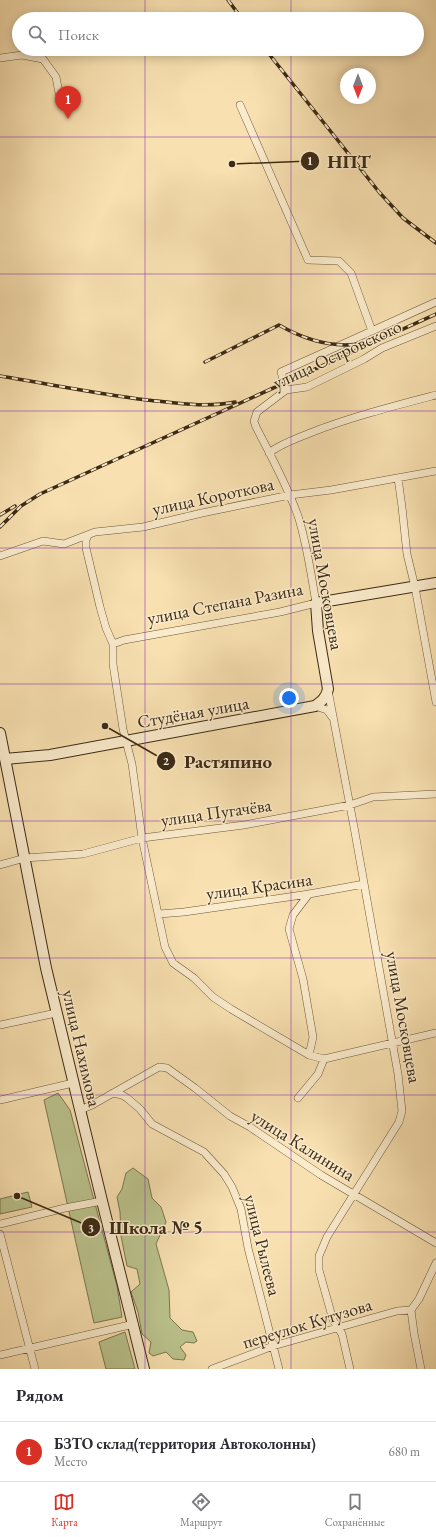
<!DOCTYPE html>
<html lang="ru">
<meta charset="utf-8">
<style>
:root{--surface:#fff;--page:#f7f7f7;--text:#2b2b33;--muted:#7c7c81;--line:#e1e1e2;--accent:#d93025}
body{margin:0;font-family:"EB Garamond",serif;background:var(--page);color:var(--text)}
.compass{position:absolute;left:340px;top:68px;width:36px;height:36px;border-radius:50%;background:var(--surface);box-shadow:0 2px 10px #0003;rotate:180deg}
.you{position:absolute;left:289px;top:698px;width:14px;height:14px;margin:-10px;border:3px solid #fff;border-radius:50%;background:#1a73e8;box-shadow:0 0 0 6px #1a73e833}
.badge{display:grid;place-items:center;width:26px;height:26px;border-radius:50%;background:var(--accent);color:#fff;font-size:13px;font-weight:700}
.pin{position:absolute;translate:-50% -33px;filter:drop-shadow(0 1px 2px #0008)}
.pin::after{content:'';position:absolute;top:21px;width:14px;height:12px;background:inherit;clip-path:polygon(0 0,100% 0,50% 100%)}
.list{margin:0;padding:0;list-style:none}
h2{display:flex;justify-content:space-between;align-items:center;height:52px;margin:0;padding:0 16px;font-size:17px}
h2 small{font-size:13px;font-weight:400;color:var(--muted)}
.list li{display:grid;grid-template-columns:26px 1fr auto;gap:12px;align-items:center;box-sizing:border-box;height:60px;padding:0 16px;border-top:1px solid var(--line)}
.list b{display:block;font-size:15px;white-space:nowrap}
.list p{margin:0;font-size:13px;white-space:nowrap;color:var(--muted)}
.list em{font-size:13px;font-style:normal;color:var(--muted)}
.icon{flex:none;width:22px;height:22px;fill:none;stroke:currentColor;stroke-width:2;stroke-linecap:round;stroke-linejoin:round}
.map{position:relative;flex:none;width:436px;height:1369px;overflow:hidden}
.search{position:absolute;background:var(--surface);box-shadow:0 2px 10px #0003;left:12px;right:12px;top:12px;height:44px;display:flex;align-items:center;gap:10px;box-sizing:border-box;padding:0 14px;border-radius:22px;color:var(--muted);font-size:15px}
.sheet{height:112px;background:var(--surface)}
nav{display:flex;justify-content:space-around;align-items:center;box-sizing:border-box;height:56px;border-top:1px solid var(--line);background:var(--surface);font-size:11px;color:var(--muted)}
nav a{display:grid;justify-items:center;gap:2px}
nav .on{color:var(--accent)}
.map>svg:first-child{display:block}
.green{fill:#bbc38d;stroke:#7c7650}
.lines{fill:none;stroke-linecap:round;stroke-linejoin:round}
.street-casing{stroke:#6b583b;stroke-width:8}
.secondary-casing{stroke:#3c2a14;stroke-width:12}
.street{stroke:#faebcc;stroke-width:7}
.secondary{stroke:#faebcc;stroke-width:10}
.rail-casing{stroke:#3c2a14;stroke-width:3.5}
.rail{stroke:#faebcc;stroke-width:2;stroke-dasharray:6;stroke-linecap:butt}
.grid{fill:none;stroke:#7b2cbf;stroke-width:1;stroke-opacity:0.55}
.labels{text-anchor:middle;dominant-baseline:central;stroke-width:3;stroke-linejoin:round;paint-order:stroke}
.street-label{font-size:18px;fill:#3c2a14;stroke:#faebcc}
.leader{fill:none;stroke:#3c2a14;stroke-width:1.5}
.callout-dot{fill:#3c2a14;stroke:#faebcc;stroke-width:1.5}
.mark-label{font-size:12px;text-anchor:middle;font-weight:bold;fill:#fff}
.callout-label{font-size:19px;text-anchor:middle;font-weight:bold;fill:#3c2a14;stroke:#faebcc;stroke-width:3;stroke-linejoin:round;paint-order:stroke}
</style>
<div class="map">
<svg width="436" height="1369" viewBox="0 0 436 1369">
<rect width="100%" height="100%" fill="#f8e0b0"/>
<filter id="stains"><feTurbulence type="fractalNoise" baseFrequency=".005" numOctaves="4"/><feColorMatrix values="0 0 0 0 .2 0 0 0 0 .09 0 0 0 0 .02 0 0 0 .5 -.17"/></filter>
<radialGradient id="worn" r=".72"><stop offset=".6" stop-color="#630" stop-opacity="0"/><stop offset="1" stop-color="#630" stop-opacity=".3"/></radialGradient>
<path class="green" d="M 58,1093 L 70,1110 L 117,1286 L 122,1317 L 94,1323 L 44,1100 Z
M 133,1168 L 148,1179 L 152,1198 L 161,1207 L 166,1222 L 156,1244 L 169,1290 L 170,1318 L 182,1330 L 193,1332 L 197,1341 L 194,1343 L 186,1342 L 180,1347 L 186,1355 L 184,1360 L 173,1359 L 166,1352 L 153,1356 L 149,1353 L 151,1342 L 142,1334 L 138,1312 L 131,1292 L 140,1284 L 137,1269 L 127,1266 L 121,1236 L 120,1212 L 117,1197 L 122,1189 L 126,1173 Z
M 28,1192 L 32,1207 L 0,1214 L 0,1199 Z
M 125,1332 L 135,1369 L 106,1369 L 99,1342 Z"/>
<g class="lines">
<g class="street-casing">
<path id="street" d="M 0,58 L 22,55 L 43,59 L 56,77 L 59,93
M 240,105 L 308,260 L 339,261 L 351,273 L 372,331
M 286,390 L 281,372 L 436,302
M 269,453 C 282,443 296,439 310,433 C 351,417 394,406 436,395
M 398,478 L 402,507 L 407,554 L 415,587 L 436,702
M 88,535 L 86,540 L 86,548 L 100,607 L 106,628 L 113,644 L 113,664 L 123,729 L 132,764 L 142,838 L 165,947 L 173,963 L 194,978 L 213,997 L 231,1009 L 309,1055 L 324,1059 L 436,1033
M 0,556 L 43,541 L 64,544 L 95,532 L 143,527 L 202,513 L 290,495 L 331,490 L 436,471
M 113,644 L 124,640 L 280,612 L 316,603 C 311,574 307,544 298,516 C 287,485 271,456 256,427 L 254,421 L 257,412 L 286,390 L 307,387 L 364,359 L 382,348 L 436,326
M 328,690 L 354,827 L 398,1074 L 402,1111 L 399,1122 L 327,1237 L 319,1256 L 319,1270 L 333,1320 L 342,1334 L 350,1369
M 315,706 L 327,710 L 332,717
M 0,865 L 25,858 L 83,854 L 142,838 L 244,825 L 350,805 L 373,797 L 436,794
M 309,894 L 293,915 L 289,929 L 303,979 L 313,1037 L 309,1055
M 159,914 L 184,912 L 309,894 L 364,884
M 0,1025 L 56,1013
M 113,1093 L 122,1095 L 127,1098 L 140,1109 L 152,1124 L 204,1152 L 224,1174 L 232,1187 L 241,1209 L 248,1248 L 279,1369
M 298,1098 L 318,1074 L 324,1059
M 0,1100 L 73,1083
M 80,1110 L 92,1105 L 159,1067 L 167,1068 L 195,1088 L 230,1116 L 250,1127 L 321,1175 L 436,1243
M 0,1224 L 65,1208 L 102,1201
M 0,1234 L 35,1369
M 0,1355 L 134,1324
M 212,1369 L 273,1346 L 397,1311 L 411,1310
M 421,1369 L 414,1333 L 411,1310 L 419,1299 L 436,1263"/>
</g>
<g class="secondary-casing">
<path id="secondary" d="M 0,733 L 46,968 L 102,1201 L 144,1369
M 5,759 L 50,755 L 315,706 C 322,701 326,698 328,689 L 318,631 L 316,603 L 436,583"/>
</g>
<use href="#street" class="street"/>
<use href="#secondary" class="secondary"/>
<g class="rail-casing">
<path id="rail" d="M 228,0 L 242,19
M 265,49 L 379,192 L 403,218 L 436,243
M 205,362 L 279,325 C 305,340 334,349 364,343
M 0,376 C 49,384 98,394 147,400 C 177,403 205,408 235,402
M 0,515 L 15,506
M 0,527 L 21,506 L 40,494 L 436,314"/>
</g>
<use href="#rail" class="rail"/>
</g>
<path class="grid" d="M 145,0 L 145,19M 291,0 L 291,19M 145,49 L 145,1369M 291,49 L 291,1369M 0,137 L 436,137M 0,274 L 436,274M 0,411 L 436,411M 0,548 L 436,548M 0,684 L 436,684M 0,821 L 436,821M 0,958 L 436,958M 0,1095 L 436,1095M 0,1232 L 436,1232"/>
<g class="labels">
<g class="street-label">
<text transform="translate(337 354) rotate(-25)">улица Островского</text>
<text transform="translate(213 496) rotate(-12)">улица Короткова</text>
<text transform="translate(326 584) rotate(80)">улица Московцева</text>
<text transform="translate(225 603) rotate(-11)">улица Степана Разина</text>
<text transform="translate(193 712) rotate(-10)">Студёная улица</text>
<text transform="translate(216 812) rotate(-8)">улица Пугачёва</text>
<text transform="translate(259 886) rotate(-8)">улица Красина</text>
<text transform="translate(404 1017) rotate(80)">улица Московцева</text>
<text transform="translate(82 1048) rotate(77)">улица Нахимова</text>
<text transform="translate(303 1145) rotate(32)">улица Калинина</text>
<text transform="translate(263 1245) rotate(76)">улица Рылеева</text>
<text transform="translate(307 1323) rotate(-17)">переулок Кутузова</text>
</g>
</g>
<path class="leader" d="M232 164L310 161M105 726L166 761M17 1196L91 1227"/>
<g class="callout-dot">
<circle cx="232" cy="164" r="4"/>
<circle cx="105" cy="726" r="4"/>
<circle cx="17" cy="1196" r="4"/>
<circle cx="310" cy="161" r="10"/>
<circle cx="166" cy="761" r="10"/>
<circle cx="91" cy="1227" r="10"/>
</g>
<g class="mark-label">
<text x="310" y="165">1</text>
<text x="166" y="765">2</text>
<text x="91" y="1232">3</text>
</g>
<g class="callout-label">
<text x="349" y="168">НПТ</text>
<text x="228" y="768">Растяпино</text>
<text x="156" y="1234">Школа № 5</text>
</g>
<rect width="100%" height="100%" filter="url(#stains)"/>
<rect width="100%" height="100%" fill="url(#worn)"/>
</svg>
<svg class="compass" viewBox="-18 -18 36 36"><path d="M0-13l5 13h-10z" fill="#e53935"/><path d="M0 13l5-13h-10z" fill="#7c7c81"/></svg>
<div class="you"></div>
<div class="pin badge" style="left:68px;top:119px">1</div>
<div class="search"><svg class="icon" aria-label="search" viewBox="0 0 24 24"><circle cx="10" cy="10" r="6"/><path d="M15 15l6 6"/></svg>Поиск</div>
</div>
<section class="sheet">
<h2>Рядом<small></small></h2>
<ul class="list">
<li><span class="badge">1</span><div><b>БЗТО склад(территория Автоколонны)</b><p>Место</p></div><em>680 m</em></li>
</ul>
</section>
<nav>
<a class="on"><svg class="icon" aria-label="map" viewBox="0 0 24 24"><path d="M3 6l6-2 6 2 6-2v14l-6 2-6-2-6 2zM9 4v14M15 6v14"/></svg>Карта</a>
<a><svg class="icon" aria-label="directions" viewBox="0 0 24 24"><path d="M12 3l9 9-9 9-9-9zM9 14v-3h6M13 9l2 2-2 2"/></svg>Маршрут</a>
<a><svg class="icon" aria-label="saved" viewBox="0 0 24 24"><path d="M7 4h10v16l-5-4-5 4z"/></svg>Сохранённые</a>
</nav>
